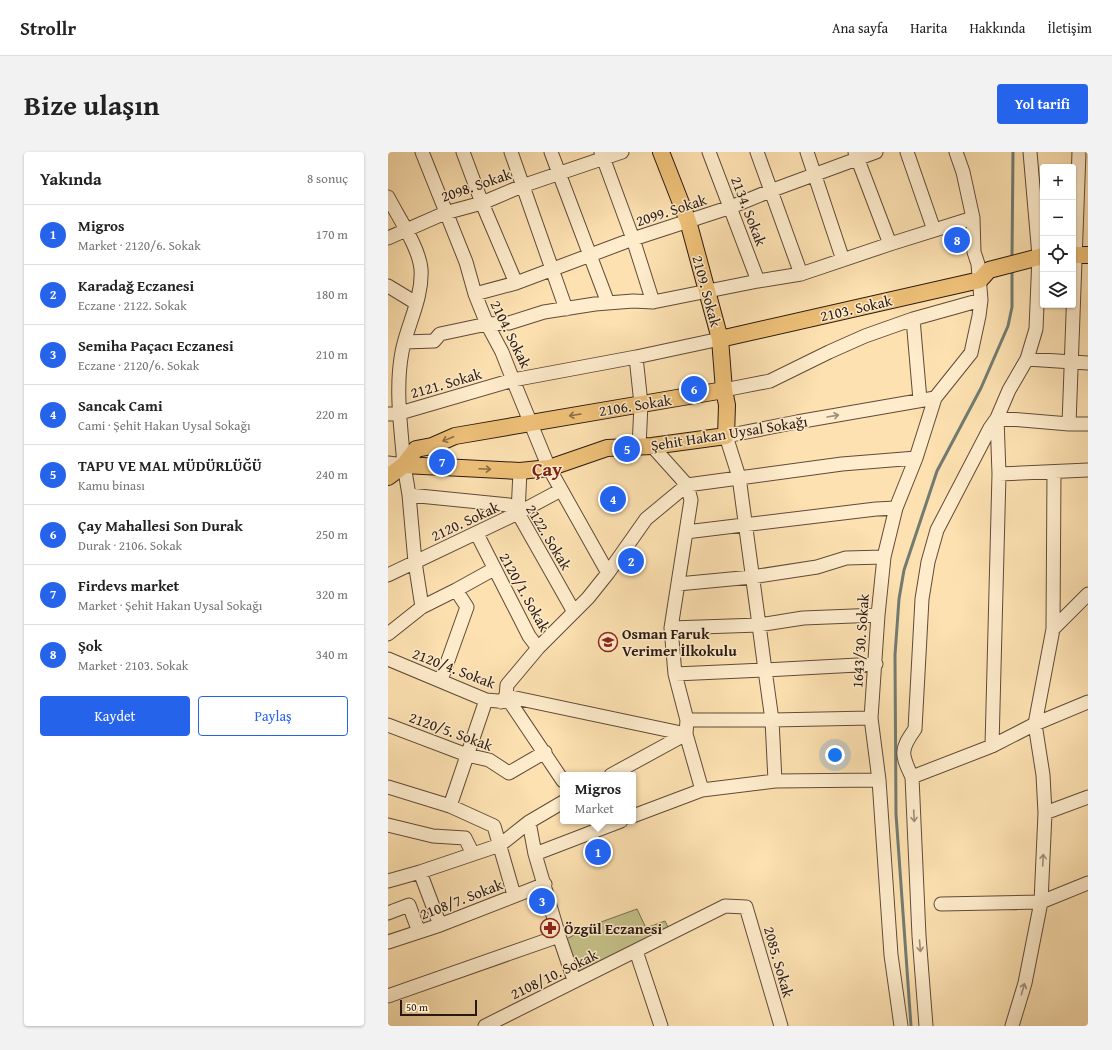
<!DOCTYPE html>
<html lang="tr">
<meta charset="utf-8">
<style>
:root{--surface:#fff;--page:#f2f2f2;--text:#222;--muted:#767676;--line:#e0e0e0;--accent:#2563eb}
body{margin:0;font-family:"Gentium Book Plus",serif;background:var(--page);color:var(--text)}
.controls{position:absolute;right:12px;top:12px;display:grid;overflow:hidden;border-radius:4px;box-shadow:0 1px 3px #0004}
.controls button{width:36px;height:36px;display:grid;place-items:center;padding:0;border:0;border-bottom:1px solid var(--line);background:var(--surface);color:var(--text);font:20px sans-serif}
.scale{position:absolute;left:12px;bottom:10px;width:77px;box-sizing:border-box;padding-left:4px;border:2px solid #2a1911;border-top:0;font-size:11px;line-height:14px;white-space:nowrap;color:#2a1911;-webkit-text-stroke:3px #feeccc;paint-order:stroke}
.you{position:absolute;left:447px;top:603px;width:14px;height:14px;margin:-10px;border:3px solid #fff;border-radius:50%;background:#1a73e8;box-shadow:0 0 0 6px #1a73e833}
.badge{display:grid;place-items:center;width:26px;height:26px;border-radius:50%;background:var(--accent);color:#fff;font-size:13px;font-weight:700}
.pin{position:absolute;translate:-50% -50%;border:2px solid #fff;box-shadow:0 1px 4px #0006}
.popup{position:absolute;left:172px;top:620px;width:76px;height:52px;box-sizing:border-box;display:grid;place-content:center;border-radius:4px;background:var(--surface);filter:drop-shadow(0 1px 3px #0005);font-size:13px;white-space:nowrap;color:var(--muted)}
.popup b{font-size:15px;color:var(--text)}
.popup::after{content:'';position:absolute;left:50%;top:100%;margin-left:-8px;border:8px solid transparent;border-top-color:var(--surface)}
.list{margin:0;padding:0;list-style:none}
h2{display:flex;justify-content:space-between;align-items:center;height:52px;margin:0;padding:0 16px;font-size:17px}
h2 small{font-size:13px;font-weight:400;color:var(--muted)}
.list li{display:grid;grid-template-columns:26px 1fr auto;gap:12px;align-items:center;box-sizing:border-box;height:60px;padding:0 16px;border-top:1px solid var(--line)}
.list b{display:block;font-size:15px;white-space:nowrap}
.list p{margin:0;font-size:13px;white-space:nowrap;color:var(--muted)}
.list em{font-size:13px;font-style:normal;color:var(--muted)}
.actions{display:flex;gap:8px;padding:12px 16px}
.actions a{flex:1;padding:9px 0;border:1px solid var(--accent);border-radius:4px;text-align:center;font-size:14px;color:var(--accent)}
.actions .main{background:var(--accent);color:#fff}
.icon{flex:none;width:22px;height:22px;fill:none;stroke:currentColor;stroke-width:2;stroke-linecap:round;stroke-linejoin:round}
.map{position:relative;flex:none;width:700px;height:874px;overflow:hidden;border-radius:4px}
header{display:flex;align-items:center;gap:24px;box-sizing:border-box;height:56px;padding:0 20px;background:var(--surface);border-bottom:1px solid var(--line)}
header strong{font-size:19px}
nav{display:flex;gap:22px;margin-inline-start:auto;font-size:14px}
.intro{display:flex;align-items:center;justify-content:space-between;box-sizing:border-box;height:96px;padding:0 24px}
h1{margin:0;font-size:28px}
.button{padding:10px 18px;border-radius:4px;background:var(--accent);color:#fff;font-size:14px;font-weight:700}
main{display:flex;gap:24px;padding:0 24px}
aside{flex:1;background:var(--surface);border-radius:4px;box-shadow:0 1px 3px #0004}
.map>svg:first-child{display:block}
.green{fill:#c5c188;stroke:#786d4c}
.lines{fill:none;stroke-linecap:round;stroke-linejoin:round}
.stream{stroke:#717b72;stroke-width:3}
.minor-casing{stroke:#5f4b39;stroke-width:15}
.major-casing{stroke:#2a1911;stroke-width:18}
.minor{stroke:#feeccc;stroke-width:13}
.major{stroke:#eec078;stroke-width:16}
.oneway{stroke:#8c6c44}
.oneway2{stroke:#9f8d78}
.labels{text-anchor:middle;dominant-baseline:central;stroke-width:3;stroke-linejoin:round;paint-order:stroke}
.street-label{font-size:15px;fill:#2a1911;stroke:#feeccc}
.poi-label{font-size:15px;font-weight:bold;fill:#2a1911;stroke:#feeccc;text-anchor:start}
.district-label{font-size:19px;font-weight:bold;fill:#7a1f14;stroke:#feeccc}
</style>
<header>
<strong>Strollr</strong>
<nav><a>Ana sayfa</a><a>Harita</a><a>Hakkında</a><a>İletişim</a></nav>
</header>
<div class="intro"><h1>Bize ulaşın</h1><a class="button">Yol tarifi</a></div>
<main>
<aside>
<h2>Yakında<small>8 sonuç</small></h2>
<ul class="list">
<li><span class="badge">1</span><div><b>Migros</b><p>Market · 2120/6. Sokak</p></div><em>170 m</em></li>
<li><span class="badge">2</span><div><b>Karadağ Eczanesi</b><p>Eczane · 2122. Sokak</p></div><em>180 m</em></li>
<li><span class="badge">3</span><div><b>Semiha Paçacı Eczanesi</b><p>Eczane · 2120/6. Sokak</p></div><em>210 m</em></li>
<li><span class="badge">4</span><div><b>Sancak Cami</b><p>Cami · Şehit Hakan Uysal Sokağı</p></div><em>220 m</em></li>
<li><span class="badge">5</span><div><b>TAPU VE MAL MÜDÜRLÜĞÜ</b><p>Kamu binası</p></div><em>240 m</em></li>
<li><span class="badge">6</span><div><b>Çay Mahallesi Son Durak</b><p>Durak · 2106. Sokak</p></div><em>250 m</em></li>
<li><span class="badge">7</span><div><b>Firdevs market</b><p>Market · Şehit Hakan Uysal Sokağı</p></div><em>320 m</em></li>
<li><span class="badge">8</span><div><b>Şok</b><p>Market · 2103. Sokak</p></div><em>340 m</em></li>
</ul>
<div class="actions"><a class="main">Kaydet</a><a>Paylaş</a></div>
</aside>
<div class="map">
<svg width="700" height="874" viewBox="0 0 700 874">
<rect width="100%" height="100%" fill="#fde1b1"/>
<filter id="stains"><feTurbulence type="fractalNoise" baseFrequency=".005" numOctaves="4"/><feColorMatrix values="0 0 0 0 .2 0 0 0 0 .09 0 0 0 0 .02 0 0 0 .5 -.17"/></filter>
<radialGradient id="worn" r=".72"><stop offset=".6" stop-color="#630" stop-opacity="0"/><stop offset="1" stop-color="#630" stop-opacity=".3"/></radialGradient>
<path class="green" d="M 249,757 L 258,776 L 277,769 L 280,775 L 189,824 L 174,789 L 213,770 Z"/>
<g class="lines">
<path class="stream" d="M 624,106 L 625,0
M 523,874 L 508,662 L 507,503 L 511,447 L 516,418 L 549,319 L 593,236 L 620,174 L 624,155 L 624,118"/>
<g class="minor-casing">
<path id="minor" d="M 34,0 L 78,110 L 87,142 L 99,172 L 114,200 L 125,228 L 248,205 L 332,187
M 75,0 L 94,51 L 128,131
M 123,0 L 178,157
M 163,0 L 220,151
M 213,0 L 245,87 L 265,150
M 321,0 L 370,129
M 369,0 L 413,122
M 419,0 L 455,108
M 467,0 L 502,92
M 519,0 L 546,78
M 691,0 L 681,272 L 609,266 L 611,322 L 700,318
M 0,45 C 10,65 31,95 33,117 C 35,146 19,173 14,200 C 7,237 13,275 16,313
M 0,86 L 57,61 L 94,51 L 134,34 L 234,0
M 0,134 L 28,151
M 87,142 L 128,131 L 245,87 L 343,55 L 382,39 L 488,0
M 525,167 L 532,248
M 17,190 L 46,189 L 52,182 L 99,172 L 121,171 L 156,160 L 207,152 L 245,149 L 265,150 L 370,129 L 413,122 L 502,92 L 585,66
M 248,205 L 253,252 L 251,295
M 639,207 L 700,211
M 336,238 L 382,229 L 441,200 L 477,184 L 525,167 L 593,148
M 0,262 L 12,261 L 125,228 L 161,316 L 220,421
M 681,272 L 700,272
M 0,311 L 16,313 L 21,343 L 27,410 L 34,455
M 21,343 L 121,353 L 130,361 L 186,460
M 130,361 L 173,338
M 298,380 L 488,357 L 508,356
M 89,382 L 141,484 L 150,496 L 119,533 L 118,544 L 113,550
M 0,423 L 130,361 L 132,319
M 290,432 L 364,425 L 429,415 L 458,406 L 496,405
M 490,463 L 415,466 L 371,473 L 351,325 L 338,284 L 409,270 L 547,246
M 283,476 L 371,473 L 377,518 L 488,512
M 665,477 L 666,320
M 0,482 L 34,455 L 68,438 L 106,417
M 150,496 L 200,446 L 220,421 L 258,367 L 299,333 L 264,294
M 0,507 L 98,548 L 122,550 L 175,629
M 287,522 L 377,518 L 384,568 L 299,568
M 53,528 L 79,455 L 68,438
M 118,544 L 298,582
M 0,573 L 79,603 L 101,608 L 121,621 L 157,600
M 604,594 L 611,322
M 223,623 L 298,582
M 524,625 L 604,594 L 647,572 L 700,550
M 387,629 L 384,568 L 483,566
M 0,635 L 62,654 L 106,674 L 126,743
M 314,638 L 387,629 L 491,628
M 62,654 L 98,548
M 657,661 L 700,645
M 245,664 L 314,638 L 298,582 L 299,568 L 287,522 L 283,476 L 303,348 L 299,333 L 454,312 L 528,306
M 141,670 L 147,702
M 0,673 L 45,684 L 77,686 L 85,702
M 32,720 L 52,773
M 0,729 L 32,720 L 112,693 L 141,670 L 175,650
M 553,752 L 653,750 L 700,731
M 0,761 L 21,753 L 31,780
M 0,790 L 52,773 L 157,732
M 248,799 L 273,874
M 186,828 L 171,784 L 147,702 L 233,669
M 0,844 L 171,784
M 97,874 L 337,754 L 358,755 L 393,874
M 513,874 L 503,803 L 491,628 L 483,566 L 490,463 L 496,405 L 508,356 L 528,306 L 547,246 L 583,201 L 591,164 L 593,148 L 590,112 L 586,100 L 585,66 L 575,20 L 568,0
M 538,874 L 531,784 L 524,625 C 513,602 512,598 527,577 L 534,447 L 540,410 L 549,378 L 602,276 L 609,266 L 621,238 L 639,207 L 648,177 L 651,104 L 642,0
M 624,874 L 637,831 L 653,750 L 657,661 L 655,623 L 647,572 L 665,477 L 700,442"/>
</g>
<g class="major-casing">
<path id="major" d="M 685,103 L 700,103
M 332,187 L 592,128 L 601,118 L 655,104
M 16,313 L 132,319 L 161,316 L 219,296 L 264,294 L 338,284 L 339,253 L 336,238 L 332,187 L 300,69 L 273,0
M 0,325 L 16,313 L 28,297 L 44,294 L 67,284 L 336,238"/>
</g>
<use href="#minor" class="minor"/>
<use href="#major" class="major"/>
</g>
<defs><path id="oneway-shaft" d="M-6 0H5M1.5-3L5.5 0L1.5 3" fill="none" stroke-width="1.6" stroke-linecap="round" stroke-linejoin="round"/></defs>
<g class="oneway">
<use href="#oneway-shaft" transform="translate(187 263) rotate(171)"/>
<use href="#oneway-shaft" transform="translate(60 287) rotate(158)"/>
<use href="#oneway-shaft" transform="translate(97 317) rotate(3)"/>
</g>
<g class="oneway2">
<use href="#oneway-shaft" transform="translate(445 264) rotate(-10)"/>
<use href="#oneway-shaft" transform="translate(526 664) rotate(87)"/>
<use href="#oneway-shaft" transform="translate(655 708) rotate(-87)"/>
<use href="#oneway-shaft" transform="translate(532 794) rotate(85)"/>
<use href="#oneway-shaft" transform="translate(635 837) rotate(-74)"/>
</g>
<defs>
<g id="school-ring" transform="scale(1)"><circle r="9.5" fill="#feeccc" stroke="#8f2418" stroke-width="1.5"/><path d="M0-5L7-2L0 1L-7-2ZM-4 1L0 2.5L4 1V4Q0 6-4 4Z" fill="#8f2418"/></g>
<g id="pharmacy-ring" transform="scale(1)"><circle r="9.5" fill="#feeccc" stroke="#8f2418" stroke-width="1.5"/><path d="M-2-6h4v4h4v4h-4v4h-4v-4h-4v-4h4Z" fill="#8f2418"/></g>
</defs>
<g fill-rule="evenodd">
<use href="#school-ring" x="220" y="490"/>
<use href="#pharmacy-ring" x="162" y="776"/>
</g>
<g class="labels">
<g class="street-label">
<text transform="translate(88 33) rotate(-19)">2098. Sokak</text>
<text transform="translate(283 58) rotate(-18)">2099. Sokak</text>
<text transform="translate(361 59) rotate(69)">2134. Sokak</text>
<text transform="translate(319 139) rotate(75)">2109. Sokak</text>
<text transform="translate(468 156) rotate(-13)">2103. Sokak</text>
<text transform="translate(123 182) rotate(64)">2104. Sokak</text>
<text transform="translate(58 231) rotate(-16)">2121. Sokak</text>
<text transform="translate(247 253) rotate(-9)">2106. Sokak</text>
<text transform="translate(341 281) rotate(-9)">Şehit Hakan Uysal Sokağı</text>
<text transform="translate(77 369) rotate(-25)">2120. Sokak</text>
<text transform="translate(161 385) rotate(59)">2122. Sokak</text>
<text transform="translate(137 440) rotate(61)">2120/1. Sokak</text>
<text transform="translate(472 489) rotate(-86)">1643/30. Sokak</text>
<text transform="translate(66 516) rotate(21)">2120/4. Sokak</text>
<text transform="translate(63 579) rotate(20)">2120/5. Sokak</text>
<text transform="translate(73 747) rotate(-21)">2108/7. Sokak</text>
<text transform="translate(391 810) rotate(74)">2085. Sokak</text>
<text transform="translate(166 822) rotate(-26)">2108/10. Sokak</text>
</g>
<g class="poi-label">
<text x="234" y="481">Osman Faruk<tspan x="234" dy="17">Verimer İlkokulu</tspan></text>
<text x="176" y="776">Özgül Eczanesi</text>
</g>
<g class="district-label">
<text x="159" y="317">Çay</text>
</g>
</g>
<rect width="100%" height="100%" filter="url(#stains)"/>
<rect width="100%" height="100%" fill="url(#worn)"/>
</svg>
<div class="controls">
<button>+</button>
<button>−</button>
<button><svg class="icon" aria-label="locate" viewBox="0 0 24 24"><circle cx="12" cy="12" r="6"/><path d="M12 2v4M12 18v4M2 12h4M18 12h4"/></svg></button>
<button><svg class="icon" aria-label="layers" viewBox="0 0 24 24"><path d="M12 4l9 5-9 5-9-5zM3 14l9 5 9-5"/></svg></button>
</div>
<div class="scale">50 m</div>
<div class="you"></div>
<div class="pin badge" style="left:210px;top:700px">1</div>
<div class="popup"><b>Migros</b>Market</div>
<div class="pin badge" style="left:243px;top:409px">2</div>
<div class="pin badge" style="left:154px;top:749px">3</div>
<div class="pin badge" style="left:225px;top:347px">4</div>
<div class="pin badge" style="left:239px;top:297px">5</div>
<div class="pin badge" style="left:306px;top:237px">6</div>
<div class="pin badge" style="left:54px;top:310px">7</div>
<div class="pin badge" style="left:569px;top:88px">8</div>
</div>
</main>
